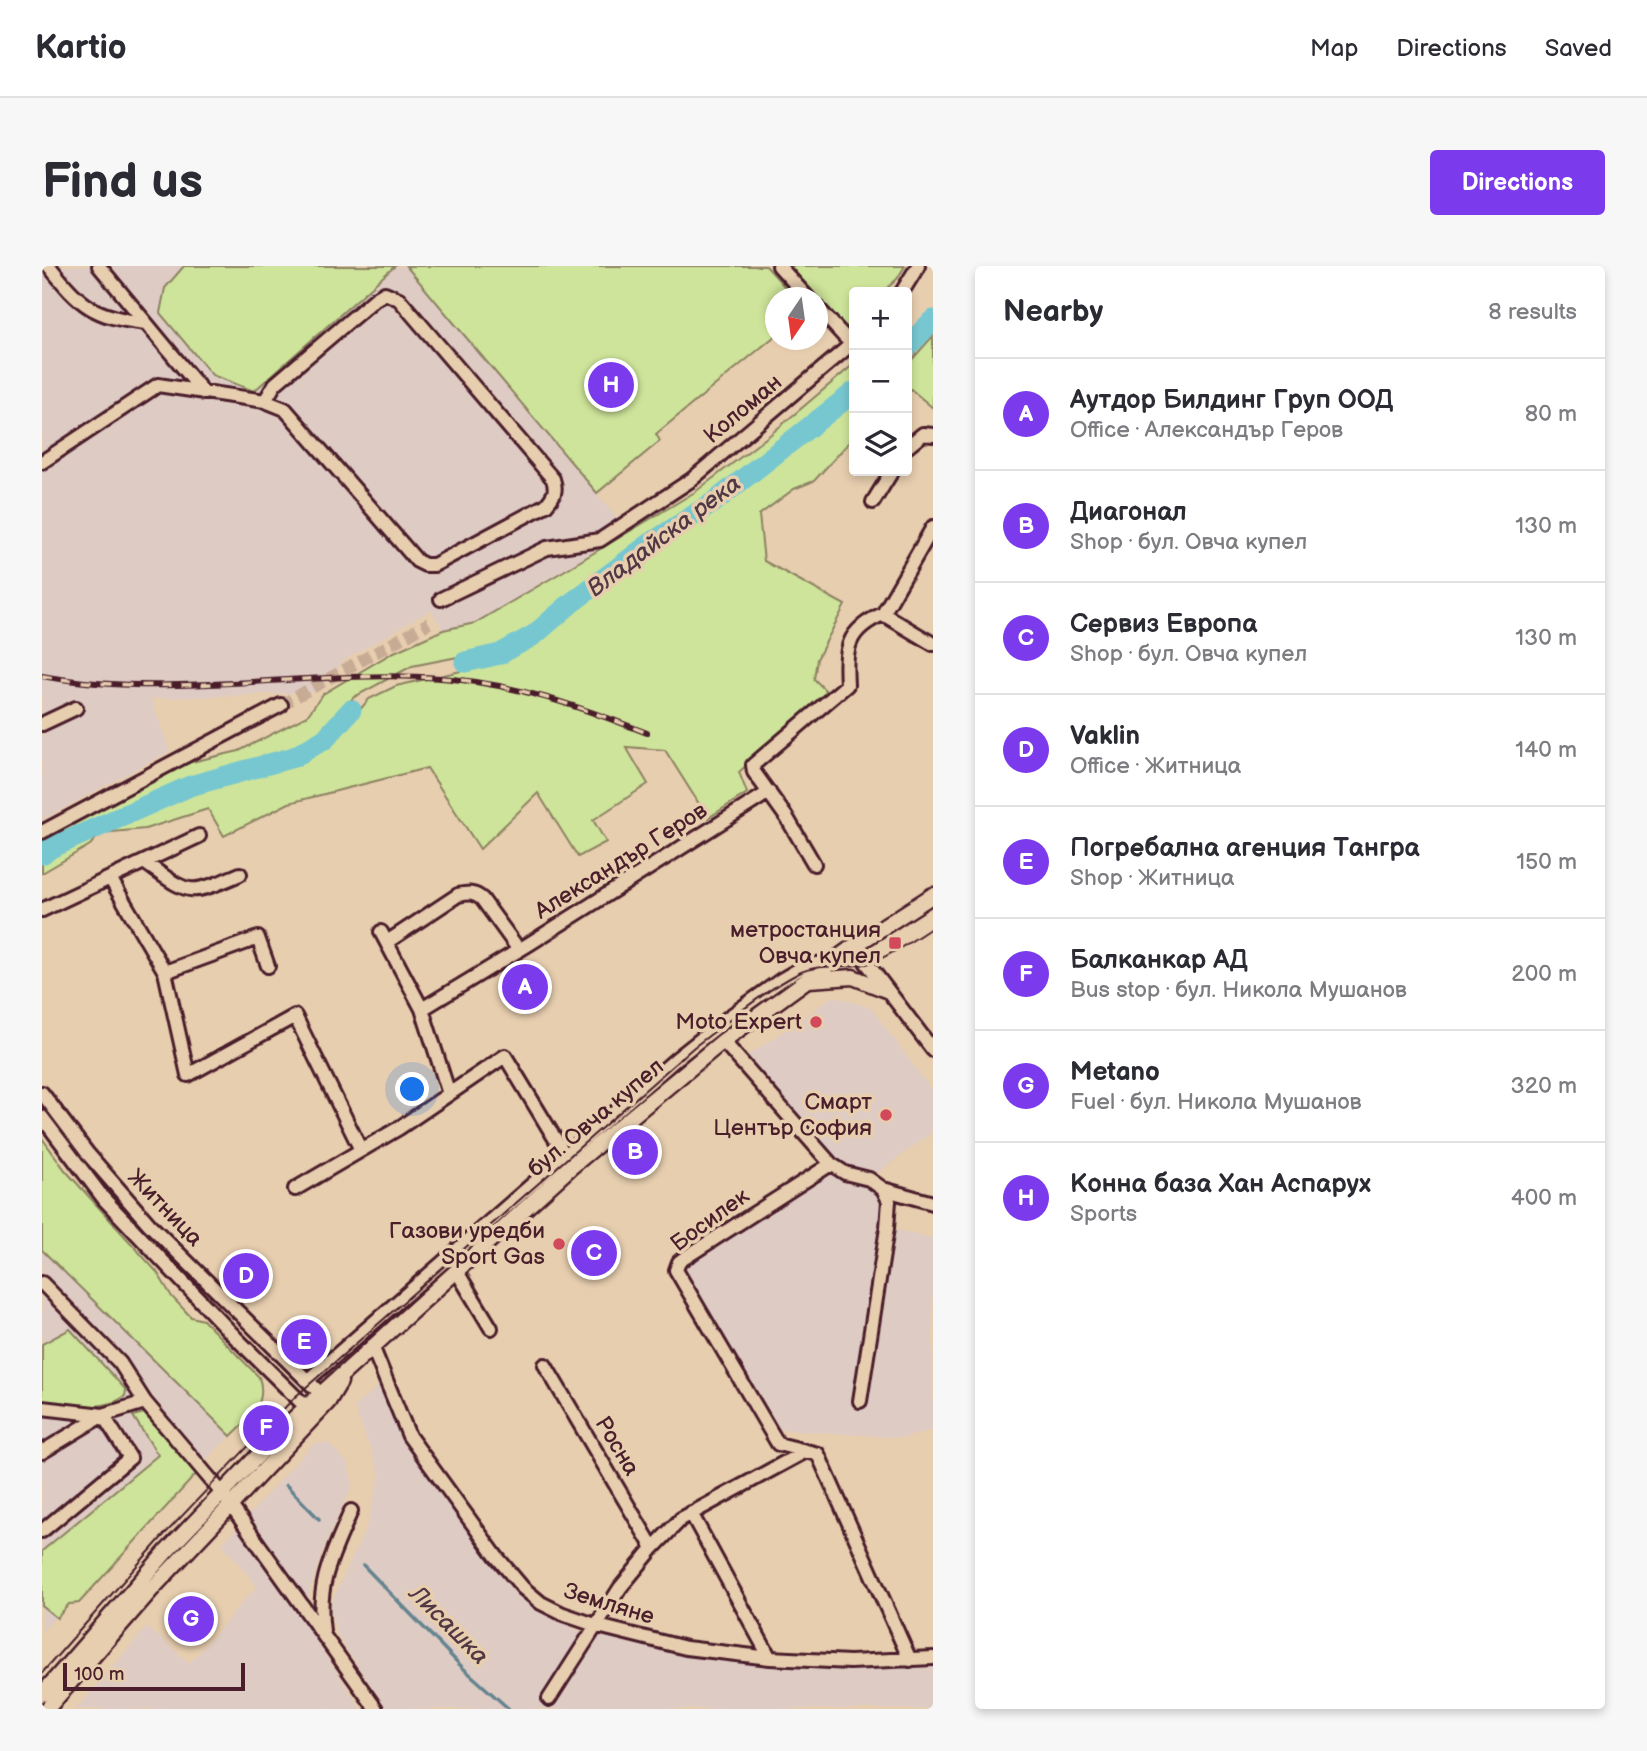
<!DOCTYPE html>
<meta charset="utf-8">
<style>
:root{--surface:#fff;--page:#f7f7f7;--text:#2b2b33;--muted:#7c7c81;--line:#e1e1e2;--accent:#7c3aed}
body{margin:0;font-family:"Balsamiq Sans",sans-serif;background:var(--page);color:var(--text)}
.controls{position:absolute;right:21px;top:21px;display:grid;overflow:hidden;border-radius:7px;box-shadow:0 4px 10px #0003}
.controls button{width:63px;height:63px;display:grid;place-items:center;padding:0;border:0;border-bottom:2px solid var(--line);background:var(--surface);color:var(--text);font:35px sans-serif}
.compass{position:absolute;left:723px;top:21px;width:63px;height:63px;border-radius:50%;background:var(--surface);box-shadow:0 4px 10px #0003;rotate:193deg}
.scale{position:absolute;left:21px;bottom:18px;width:182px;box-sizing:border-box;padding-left:7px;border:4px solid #4a1f2b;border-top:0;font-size:19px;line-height:24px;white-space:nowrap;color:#4a1f2b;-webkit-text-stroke:5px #e7ceaf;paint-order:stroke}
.you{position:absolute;left:371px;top:824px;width:24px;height:24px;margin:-18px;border:5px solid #fff;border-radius:50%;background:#1a73e8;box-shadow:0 0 0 10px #1a73e833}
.badge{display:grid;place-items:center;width:46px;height:46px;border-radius:50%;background:var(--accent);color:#fff;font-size:23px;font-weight:700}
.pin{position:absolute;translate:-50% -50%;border:4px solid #fff;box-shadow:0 2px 7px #0006}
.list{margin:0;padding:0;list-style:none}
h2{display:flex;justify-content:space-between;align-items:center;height:91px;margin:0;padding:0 28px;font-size:30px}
h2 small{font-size:23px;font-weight:400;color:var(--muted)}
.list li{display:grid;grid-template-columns:46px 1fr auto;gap:21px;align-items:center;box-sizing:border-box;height:112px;padding:0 28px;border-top:2px solid var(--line)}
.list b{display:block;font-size:26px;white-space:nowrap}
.list p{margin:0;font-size:23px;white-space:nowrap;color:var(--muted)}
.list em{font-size:23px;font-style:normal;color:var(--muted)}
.icon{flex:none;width:38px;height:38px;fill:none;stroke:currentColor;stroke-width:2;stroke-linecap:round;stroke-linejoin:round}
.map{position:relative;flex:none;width:891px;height:1443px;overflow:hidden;border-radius:7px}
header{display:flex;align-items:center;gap:42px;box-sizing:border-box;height:98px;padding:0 35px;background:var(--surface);border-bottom:2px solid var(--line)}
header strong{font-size:33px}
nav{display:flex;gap:38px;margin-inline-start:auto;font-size:24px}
.intro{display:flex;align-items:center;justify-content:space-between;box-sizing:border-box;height:168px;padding:0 42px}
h1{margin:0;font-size:49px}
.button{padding:18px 32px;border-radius:7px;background:var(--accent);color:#fff;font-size:24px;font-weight:700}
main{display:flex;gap:42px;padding:0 42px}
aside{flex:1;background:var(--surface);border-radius:7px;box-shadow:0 4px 10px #0003}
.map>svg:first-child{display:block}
.built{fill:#decbc4}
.green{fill:#cee49a;stroke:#8c8262;stroke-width:2}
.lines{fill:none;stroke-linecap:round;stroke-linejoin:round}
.stream{stroke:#65848f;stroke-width:3.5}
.river{stroke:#77c7d1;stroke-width:21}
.minor-tunnel{stroke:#c8ab95;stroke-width:12;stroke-dasharray:12 6;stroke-linecap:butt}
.minor-casing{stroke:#4a1f2b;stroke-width:18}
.major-casing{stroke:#4a1f2b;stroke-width:19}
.minor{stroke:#e7ceaf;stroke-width:12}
.major{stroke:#e7ceaf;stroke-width:14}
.tram{stroke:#4a1f2b;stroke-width:2}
.rail-casing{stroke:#4a1f2b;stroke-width:6}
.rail{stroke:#e7ceaf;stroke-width:3.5;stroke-dasharray:10;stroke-linecap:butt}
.poi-dot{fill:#d1495b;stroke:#e7ceaf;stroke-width:2.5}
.labels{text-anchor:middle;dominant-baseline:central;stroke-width:7;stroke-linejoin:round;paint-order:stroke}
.street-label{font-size:23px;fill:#4a1f2b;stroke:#e7ceaf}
.poi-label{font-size:23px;fill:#4a1f2b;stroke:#e7ceaf;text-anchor:end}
.water-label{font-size:24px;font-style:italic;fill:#513844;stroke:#e7ceaf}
</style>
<header>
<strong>Kartio</strong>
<nav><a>Map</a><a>Directions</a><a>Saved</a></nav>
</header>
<div class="intro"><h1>Find us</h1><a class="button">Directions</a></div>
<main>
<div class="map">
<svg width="891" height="1443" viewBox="0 0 891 1443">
<rect width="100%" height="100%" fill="#e7ceaf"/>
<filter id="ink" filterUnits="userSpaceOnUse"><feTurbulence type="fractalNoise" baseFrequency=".0143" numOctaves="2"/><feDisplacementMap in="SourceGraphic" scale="14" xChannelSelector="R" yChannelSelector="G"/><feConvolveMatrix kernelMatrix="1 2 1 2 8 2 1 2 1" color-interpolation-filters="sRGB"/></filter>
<g filter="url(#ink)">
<path class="built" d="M 0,0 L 142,0 L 123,22 L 364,0 L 586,265 L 433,357 L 401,364 L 389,344 L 301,395 L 276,426 L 109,433 L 128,485 L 0,554 Z
M 792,730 L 829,742 L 891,826 L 891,866 L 827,913 L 841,923 L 846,962 L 891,972 L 891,1164 L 861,1172 L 734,1163 L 644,1010 L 642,997 L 789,898 L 704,791 Z
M 0,984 L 189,1170 L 91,1262 L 0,1366 Z
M 339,1118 L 377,1197 L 472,1325 L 534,1364 L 658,1393 L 804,1404 L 891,1398 L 891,1443 L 345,1443 L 296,1371 L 287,1342 L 325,1260 L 338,1208 L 312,1141 Z
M 286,1177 L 305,1196 L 311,1218 L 281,1284 L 266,1332 L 270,1368 L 319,1443 L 34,1443 L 105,1361 L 148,1397 L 215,1320 L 180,1278 L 271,1178 Z"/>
<path class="green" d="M 142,0 L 353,0 L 212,125 L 170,109 L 118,47 L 123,22 Z
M 364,0 L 724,0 L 752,31 L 734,32 L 733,70 L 614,168 L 618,175 L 555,227 Z
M 747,0 L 863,0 L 855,13 L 841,26 L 812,26 L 812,54 L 804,62 Z
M 891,70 L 891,142 L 865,120 L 865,99 Z
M 812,98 L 812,117 L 657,236 L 555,309 L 484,367 L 456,383 L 370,400 L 312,431 L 274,470 L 251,484 L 134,518 L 0,582 L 0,573 L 115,504 L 197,485 L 265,450 L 281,428 L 350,387 L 401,364 L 433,357 L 520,306 L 653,226 L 729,168 Z
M 812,137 L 812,171 L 772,215 L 752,223 L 717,249 L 722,295 L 803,339 L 775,393 L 772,413 L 785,426 L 697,506 L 705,527 L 666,552 L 623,484 L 584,481 L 606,518 L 551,554 L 564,576 L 536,591 L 496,527 L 438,583 L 385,502 L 247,537 L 182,570 L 166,543 L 103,563 L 59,567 L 48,579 L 0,607 L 0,597 L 24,582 L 159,521 L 220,508 L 266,490 L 292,474 L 327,433 L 354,420 L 432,402 L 466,392 L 500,371 L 585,301 L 677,240 Z
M 0,872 L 23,904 L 115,1006 L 130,1031 L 149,1051 L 161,1054 L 217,1111 C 226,1139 207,1152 189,1170 L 0,984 Z
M 28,1063 L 84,1124 L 83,1130 C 61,1147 26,1138 0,1136 L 0,1078 Z
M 102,1147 L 155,1207 L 37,1337 L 27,1338 L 15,1352 L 0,1340 L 0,1285 L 116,1189 L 91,1150 Z"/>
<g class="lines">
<path class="stream" d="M 244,1219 L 277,1253
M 321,1299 L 421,1402 L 467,1443"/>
<path class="river" d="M 865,81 L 891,54
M 423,396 L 458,388 L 492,369 L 528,338 L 606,279 L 672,236 L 812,126
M 0,588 L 9,582 L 148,520 L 252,491 L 283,473 L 309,444"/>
<path class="minor-tunnel" d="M 239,439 L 387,357"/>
<g class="minor-casing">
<path id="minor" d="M 7,0 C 39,40 51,51 104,57
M 57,0 L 162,127
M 737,0 L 766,32
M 860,26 L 876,0
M 343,27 L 357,33 L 511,213 C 515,225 512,230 504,239 L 392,299 L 383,299 L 375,295 L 243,143 L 223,135 L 233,118 L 333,33 Z
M 776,42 L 810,79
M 865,181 L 881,168 L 891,169
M 0,196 L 116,119 L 223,135
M 831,236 L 850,205
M 399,333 L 505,282 L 558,274 L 649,214 L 812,76
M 841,348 L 891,378
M 0,458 L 34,442
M 0,566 L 239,439
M 102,596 C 149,629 144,631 198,608
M 772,598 L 745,552 L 712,506 L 711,499 L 805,419 C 803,383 804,364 841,348 L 891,261
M 68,612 L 123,706 L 146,809 L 253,750 L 319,884
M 0,644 L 157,570
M 339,666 L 380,743 L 407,828
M 345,676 L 416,629 C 426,627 432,626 440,633 L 477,684
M 812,680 L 891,784
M 123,706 L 216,672 L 226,700
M 380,743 L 487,678 L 727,526
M 681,775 L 789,898 L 803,907 L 827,913 L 841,923 L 847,935 L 845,962 L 818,1135
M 0,827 L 46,888 L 107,958 L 284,1133
M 0,851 L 62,933 L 194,1072 L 270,1147
M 789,898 L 641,993 L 637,996 L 634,1004 L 736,1178 L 776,1188 L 868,1394
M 253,923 L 357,862 L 463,790 L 526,894
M 841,923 L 891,937
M 414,1004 L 449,1062
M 0,1017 L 78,1097 L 103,1136 L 180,1227 L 334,1443
M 330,1080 L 367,1170 L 454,1290 L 481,1322 L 499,1337 L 521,1348 L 556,1360 L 644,1382 L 728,1392 L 808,1396 L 891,1392
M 503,1099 L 611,1282
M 266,1114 L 634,793 L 687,751 L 739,714 L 756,704 L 774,698 L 788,697
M 0,1142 L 61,1149 L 88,1192 L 0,1265
M 0,1186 L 61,1149 L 103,1136
M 649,1247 L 728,1392
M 281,1365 C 274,1316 291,1288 309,1245
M 507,1433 L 578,1322 L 611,1282 L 639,1253 L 764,1185"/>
</g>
<g class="major-casing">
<path id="major" d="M 767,714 L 811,711 L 844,724
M 0,1428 L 124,1286 L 248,1156 L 529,901 L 681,775 L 812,680 L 891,629
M 5,1443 L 111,1322 L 286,1136 L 298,1116"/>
</g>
<use href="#minor" class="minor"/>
<use href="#major" class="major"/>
<path class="tram" d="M 0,1407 L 122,1269 L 253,1131 L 652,781 C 686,756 720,726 757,707 C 780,696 806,704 831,696 C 852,688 872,673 891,661"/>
<g class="rail-casing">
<path id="rail" d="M 0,410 C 132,434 267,403 399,412 C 471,417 539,441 605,467"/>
</g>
<use href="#rail" class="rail"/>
</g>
</g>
<g class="poi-dot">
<rect x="846" y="670" width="14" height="14" rx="3.5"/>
<circle cx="774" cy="756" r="7"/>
<circle cx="844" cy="849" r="7"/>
<circle cx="517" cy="978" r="7"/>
</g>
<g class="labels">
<g class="street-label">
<text transform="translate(701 143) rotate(-40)">Коломан</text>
<text transform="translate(579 595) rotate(-32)">Александър Геров</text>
<text transform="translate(554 852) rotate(-40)">бул. Овча купел</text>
<text transform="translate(123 942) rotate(46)">Житница</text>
<text transform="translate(668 954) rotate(-36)">Босилек</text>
<text transform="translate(575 1180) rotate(59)">Росна</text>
<text transform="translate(567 1338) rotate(17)">Земляне</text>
</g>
<g class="poi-label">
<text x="839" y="664">метростанция<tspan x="839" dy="26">Овча купел</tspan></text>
<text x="760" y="756">Moto Expert</text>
<text x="830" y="836">Смарт<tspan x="830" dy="26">Център София</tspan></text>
<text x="503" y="965">Газови уредби<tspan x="503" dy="26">Sport Gas</tspan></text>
</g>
<g class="water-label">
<text transform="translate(622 270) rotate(-37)">Владайска река</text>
<text transform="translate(407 1359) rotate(45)">Лисашка</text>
</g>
</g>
</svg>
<div class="controls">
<button>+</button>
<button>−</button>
<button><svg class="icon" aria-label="layers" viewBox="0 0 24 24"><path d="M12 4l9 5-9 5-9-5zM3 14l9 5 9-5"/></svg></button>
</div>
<svg class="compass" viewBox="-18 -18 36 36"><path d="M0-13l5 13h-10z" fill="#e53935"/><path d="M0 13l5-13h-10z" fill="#7c7c81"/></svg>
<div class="scale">100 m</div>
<div class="you"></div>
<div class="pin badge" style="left:483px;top:721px">A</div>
<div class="pin badge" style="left:593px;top:886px">B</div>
<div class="pin badge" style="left:552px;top:987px">C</div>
<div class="pin badge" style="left:204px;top:1010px">D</div>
<div class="pin badge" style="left:262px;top:1076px">E</div>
<div class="pin badge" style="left:224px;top:1162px">F</div>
<div class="pin badge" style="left:149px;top:1353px">G</div>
<div class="pin badge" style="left:569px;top:119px">H</div>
</div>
<aside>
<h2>Nearby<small>8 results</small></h2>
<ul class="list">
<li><span class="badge">A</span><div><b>Аутдор Билдинг Груп ООД</b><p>Office · Александър Геров</p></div><em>80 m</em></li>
<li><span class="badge">B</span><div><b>Диагонал</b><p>Shop · бул. Овча купел</p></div><em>130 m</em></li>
<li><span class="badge">C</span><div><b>Сервиз Европа</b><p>Shop · бул. Овча купел</p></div><em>130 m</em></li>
<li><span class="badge">D</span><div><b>Vaklin</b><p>Office · Житница</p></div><em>140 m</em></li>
<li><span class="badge">E</span><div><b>Погребална агенция Тангра</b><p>Shop · Житница</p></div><em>150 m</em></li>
<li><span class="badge">F</span><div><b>Балканкар АД</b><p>Bus stop · бул. Никола Мушанов</p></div><em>200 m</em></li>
<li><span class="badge">G</span><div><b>Metano</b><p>Fuel · бул. Никола Мушанов</p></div><em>320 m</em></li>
<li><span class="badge">H</span><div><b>Конна база Хан Аспарух</b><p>Sports</p></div><em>400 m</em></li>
</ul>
</aside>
</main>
